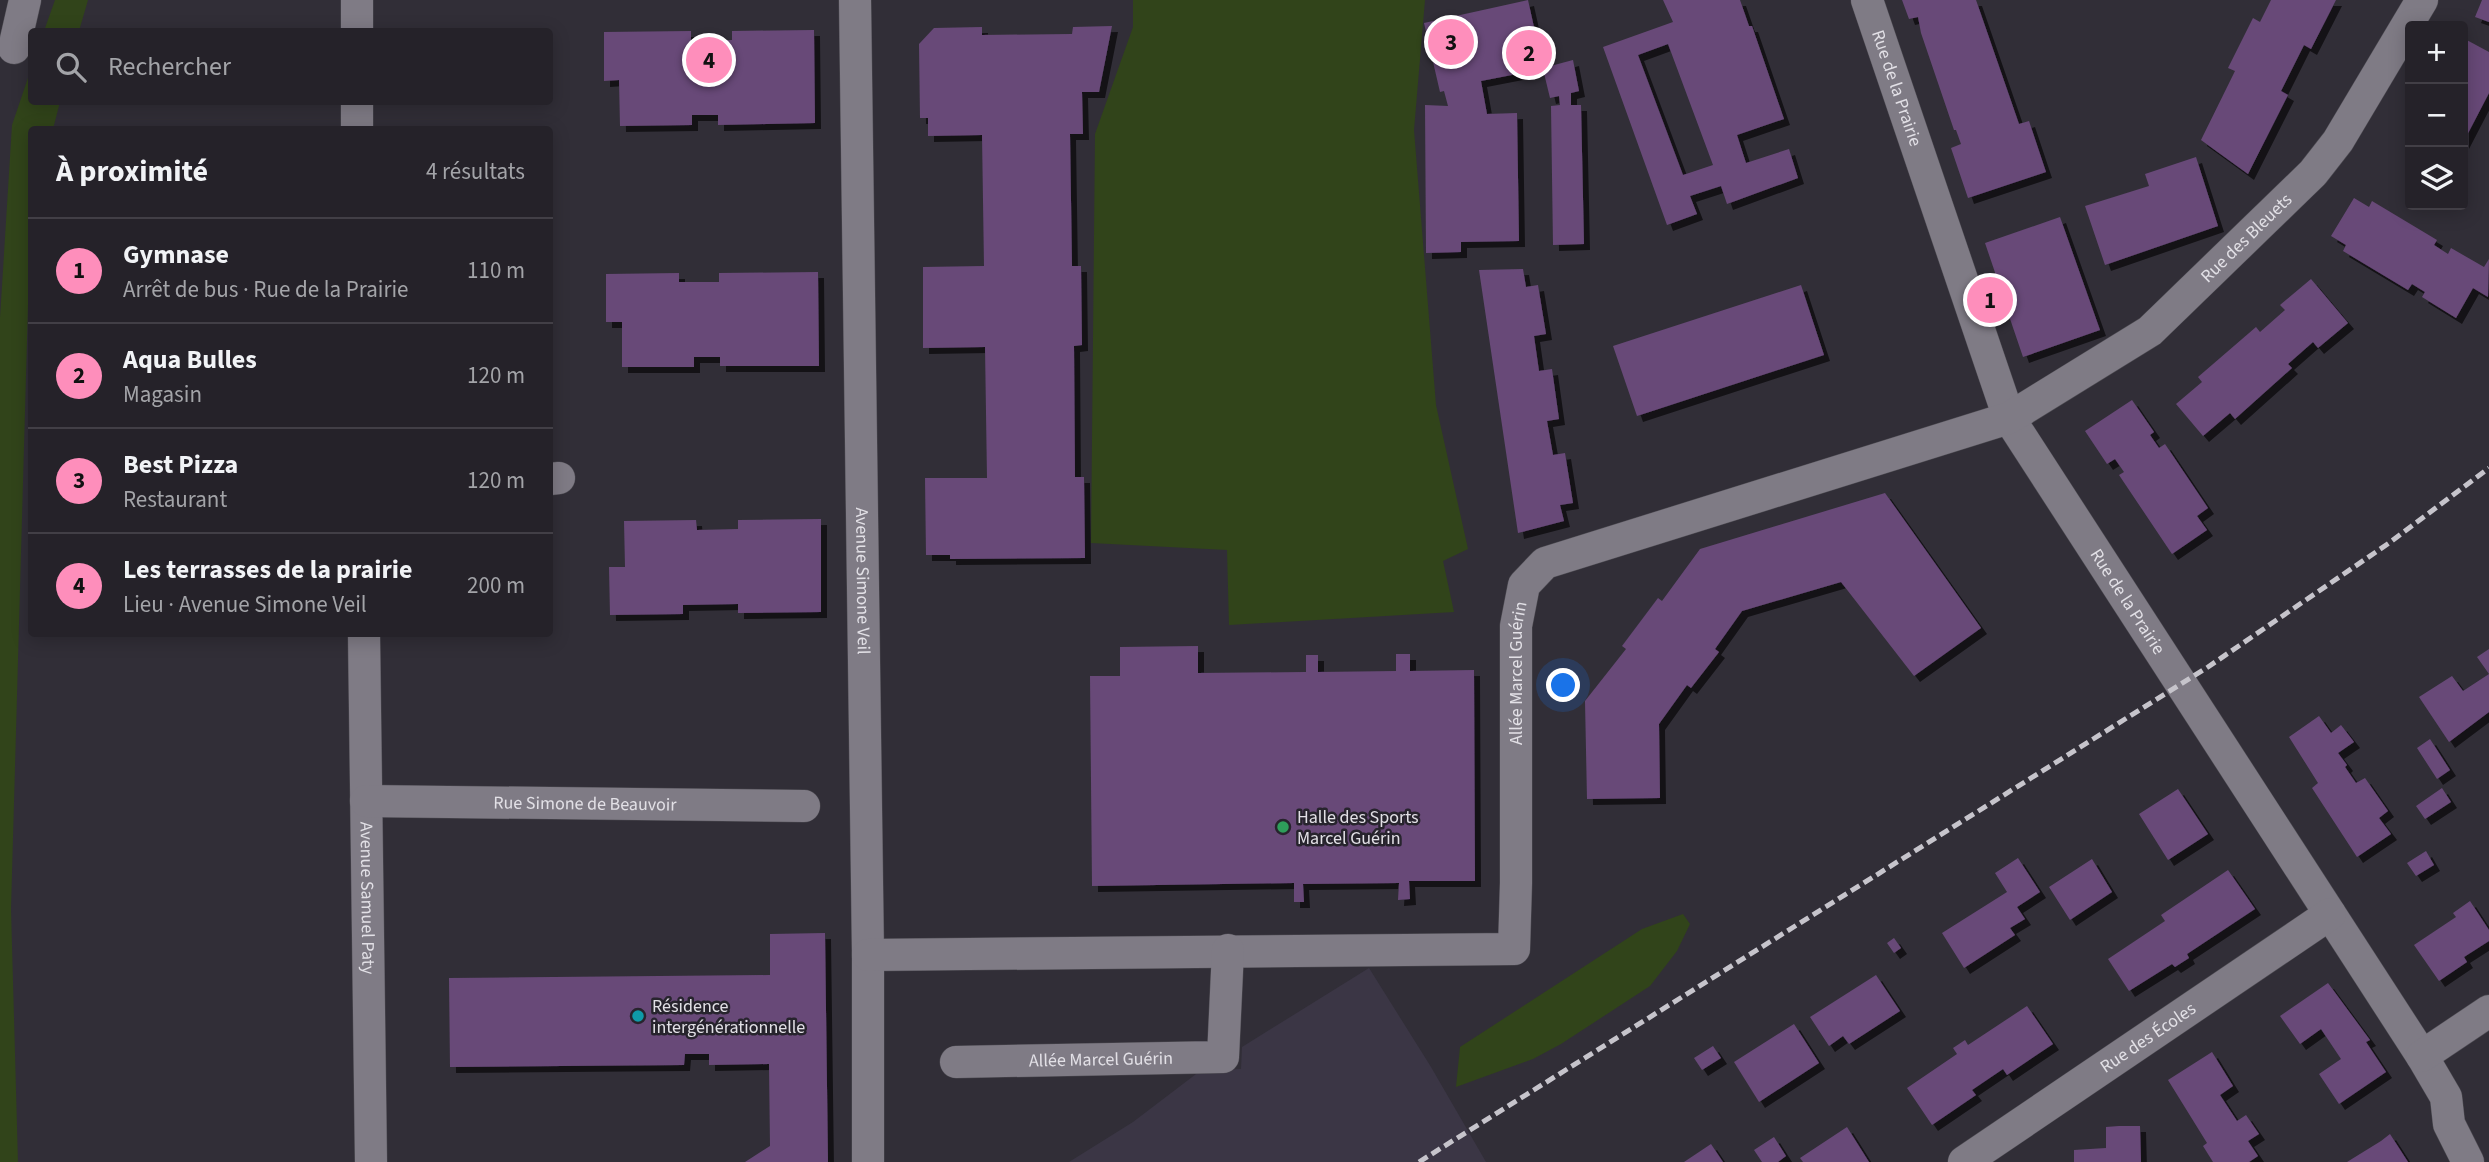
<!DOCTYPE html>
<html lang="fr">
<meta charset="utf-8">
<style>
:root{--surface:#252229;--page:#312f35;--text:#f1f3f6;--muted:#a3a4a8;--line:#423f46;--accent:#fe8ebb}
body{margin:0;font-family:"Source Sans 3",sans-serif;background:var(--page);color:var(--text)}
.controls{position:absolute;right:21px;top:21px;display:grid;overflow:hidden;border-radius:7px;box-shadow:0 4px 18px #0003}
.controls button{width:63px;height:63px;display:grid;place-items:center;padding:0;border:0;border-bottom:2px solid var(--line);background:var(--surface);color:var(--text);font:35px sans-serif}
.you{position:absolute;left:1564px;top:686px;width:24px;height:24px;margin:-18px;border:5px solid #fff;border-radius:50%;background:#1a73e8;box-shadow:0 0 0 10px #1a73e833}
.badge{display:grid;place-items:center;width:46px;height:46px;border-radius:50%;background:var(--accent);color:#111;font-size:23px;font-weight:700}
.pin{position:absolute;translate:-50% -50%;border:4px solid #fff;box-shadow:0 2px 7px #0006}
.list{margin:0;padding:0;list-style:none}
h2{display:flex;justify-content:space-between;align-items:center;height:91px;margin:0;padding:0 28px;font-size:30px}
h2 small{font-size:23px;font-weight:400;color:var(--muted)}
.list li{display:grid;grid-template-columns:46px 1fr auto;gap:21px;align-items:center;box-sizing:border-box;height:105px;padding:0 28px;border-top:2px solid var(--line)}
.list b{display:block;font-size:26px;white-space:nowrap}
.list p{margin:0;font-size:23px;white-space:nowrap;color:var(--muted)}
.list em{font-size:23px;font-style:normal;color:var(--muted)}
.icon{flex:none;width:38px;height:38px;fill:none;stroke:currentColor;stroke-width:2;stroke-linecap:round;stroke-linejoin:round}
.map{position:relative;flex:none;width:2489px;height:1162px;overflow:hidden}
.search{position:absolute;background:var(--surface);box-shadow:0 4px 18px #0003;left:28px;top:28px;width:525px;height:77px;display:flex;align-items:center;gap:18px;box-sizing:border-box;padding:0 24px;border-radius:7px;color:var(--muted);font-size:26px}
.panel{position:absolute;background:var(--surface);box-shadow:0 4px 18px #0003;left:28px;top:126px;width:525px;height:511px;border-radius:7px}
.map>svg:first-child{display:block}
.built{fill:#3b3645}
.green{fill:#31441a}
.building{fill:#684978;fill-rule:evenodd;filter:url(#shadow)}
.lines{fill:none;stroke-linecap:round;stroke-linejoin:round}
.street-casing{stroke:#4d4b52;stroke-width:33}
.street{stroke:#7f7b85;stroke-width:32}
.rail{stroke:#c6c4cb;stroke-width:5;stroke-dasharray:10 5;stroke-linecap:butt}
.leisure-dot{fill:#2e9e5b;stroke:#27242d;stroke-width:2.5}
.culture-dot{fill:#0f9aa8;stroke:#27242d;stroke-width:2.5}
.labels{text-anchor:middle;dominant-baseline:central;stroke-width:5;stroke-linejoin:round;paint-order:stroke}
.street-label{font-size:18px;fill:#e2e0e6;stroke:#27242d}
.poi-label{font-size:18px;fill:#e2e0e6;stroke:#27242d;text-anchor:start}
</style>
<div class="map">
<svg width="2489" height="1162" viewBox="0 0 2489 1162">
<defs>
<filter id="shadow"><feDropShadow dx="6" dy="6" stdDeviation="0" flood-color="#0009"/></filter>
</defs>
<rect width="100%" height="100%" fill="#312e37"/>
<path class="built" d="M 1369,968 L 1431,1067 L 1486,1162 L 1069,1162 L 1133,1122 L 1200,1071 L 1241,1069 L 1242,1047 Z"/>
<path class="green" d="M 55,0 L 88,0 L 79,31 L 44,31 Z
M 1133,0 L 1425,0 L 1414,130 L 1436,405 L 1468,549 L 1443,561 L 1454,612 L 1229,625 L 1227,550 L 1091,543 L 1095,134 L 1133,27 Z
M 31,69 L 32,102 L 60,102 L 53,129 L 32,130 L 32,284 L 28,305 L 11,909 L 18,1162 L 0,1162 L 0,318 L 12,125 Z
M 1683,914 L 1690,924 L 1677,951 L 1650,986 L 1561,1044 L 1533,1059 L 1456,1087 L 1460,1047 L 1642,929 Z"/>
<path class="building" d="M 1528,0 L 1543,68 L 1573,60 L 1579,91 L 1571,93 L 1571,105 L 1581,105 L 1584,244 L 1553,245 L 1551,106 L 1560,105 L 1559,96 L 1550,98 L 1543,69 L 1481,81 L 1487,114 L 1517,113 L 1519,241 L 1461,242 L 1461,252 L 1426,253 L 1425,105 L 1448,106 L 1444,91 L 1440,92 L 1424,23 Z
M 1663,0 L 1740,0 L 1749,26 L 1752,26 L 1784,119 L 1737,135 L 1746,163 L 1789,149 L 1798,178 L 1727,204 L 1721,186 L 1690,196 L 1697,214 L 1667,225 L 1603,47 L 1673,22 ZM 1668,44 L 1713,165 L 1683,175 L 1638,55 Z
M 1902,0 L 1976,0 L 2019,124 L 2029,121 L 2046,172 L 1968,198 L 1951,148 L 1961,144 L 1956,130 L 1954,130 L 1921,33 L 1918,17 L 1909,19 Z
M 2271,0 L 2336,0 L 2311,49 L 2304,45 L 2281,91 L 2288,95 L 2248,174 L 2201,140 L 2235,71 L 2228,68 L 2253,18 L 2260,22 Z
M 2482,0 L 2489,0 L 2489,22 L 2475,17 Z
M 1112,26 L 1099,92 L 1082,92 L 1083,134 L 1070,134 L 1072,266 L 1081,266 L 1082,345 L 1074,346 L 1075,477 L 1084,477 L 1085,558 L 950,559 L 950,555 L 926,555 L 925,478 L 987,478 L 985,347 L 923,348 L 923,267 L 984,266 L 982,135 L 928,136 L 928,118 L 920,118 L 919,44 L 934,28 L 982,27 L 982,35 L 1072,34 L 1073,27 Z
M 814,30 L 815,123 L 718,125 L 718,115 L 692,115 L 692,125 L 620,126 L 619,80 L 604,81 L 604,32 L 691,31 L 691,41 L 732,40 L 732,31 Z
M 2463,38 L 2489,52 L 2489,93 L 2463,143 Z
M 2196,157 L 2218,226 L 2105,265 L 2085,206 L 2149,186 L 2145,174 Z
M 2354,198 L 2369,207 L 2372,201 L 2437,240 L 2434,245 L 2448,254 L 2451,248 L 2484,267 L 2489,259 L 2488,297 L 2473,288 L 2456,318 L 2422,297 L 2425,292 L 2412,284 L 2408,290 L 2343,251 L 2346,245 L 2331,236 Z
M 2060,217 L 2100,330 L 2023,357 L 2006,307 L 2016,303 L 2011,289 L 2002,293 L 1985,243 Z
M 1523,269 L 1526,287 L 1538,285 L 1546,334 L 1534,336 L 1539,371 L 1552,369 L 1559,419 L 1547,421 L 1553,455 L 1565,453 L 1573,503 L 1560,505 L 1564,521 L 1518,533 L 1479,270 Z
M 818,272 L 819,366 L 720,366 L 720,357 L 694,357 L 694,367 L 622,367 L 622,322 L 606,322 L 606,274 L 679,273 L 679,282 L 719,282 L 719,273 Z
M 2311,279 L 2348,323 L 2318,348 L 2313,342 L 2288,364 L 2292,368 L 2235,419 L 2230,413 L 2203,436 L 2176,404 L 2202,382 L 2198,377 L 2256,327 L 2260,332 L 2285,310 L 2280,305 Z
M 1801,285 L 1824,355 L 1637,416 L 1613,346 Z
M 2132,400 L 2154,432 L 2150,435 L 2159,448 L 2165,444 L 2208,508 L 2197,516 L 2207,530 L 2172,554 L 2119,475 L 2124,472 L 2115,459 L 2107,464 L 2085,431 Z
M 1885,493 L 1981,628 L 1914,676 L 1841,582 L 1742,611 L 1715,649 L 1719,652 L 1691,688 L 1687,685 L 1659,724 L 1660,798 L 1587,799 L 1585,701 L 1626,649 L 1622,646 L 1658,598 L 1662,601 L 1700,549 Z
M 821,519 L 821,612 L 738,613 L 738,604 L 683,605 L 683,614 L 610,615 L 609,567 L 625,567 L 624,521 L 696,520 L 697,530 L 738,529 L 738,520 Z
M 1198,646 L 1198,673 L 1306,672 L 1306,655 L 1318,655 L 1318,672 L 1396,671 L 1396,654 L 1410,654 L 1410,671 L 1474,670 L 1475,881 L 1409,881 L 1410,899 L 1398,900 L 1399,883 L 1303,884 L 1304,902 L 1294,902 L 1294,883 L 1092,886 L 1090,676 L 1120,676 L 1120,647 Z
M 2489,649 L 2489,712 L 2449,742 L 2419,697 L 2452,676 L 2463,691 L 2489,674 L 2477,657 Z
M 2319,716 L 2331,733 L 2341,725 L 2354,742 L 2338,753 L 2347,765 L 2345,767 L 2356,783 L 2365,778 L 2388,811 L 2379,818 L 2391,834 L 2357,857 L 2312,788 L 2318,783 L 2289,737 Z
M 2430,739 L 2450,770 L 2437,779 L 2417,748 Z
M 2442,788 L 2451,802 L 2425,819 L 2416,806 Z
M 2178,789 L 2208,834 L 2168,860 L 2139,814 Z
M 2426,851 L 2434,865 L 2416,876 L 2407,863 Z
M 2018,858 L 2040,892 L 2017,907 L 2025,919 L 2010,928 L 2015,935 L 1964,968 L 1942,933 L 2007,892 L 1995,873 Z
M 2092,859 L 2112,892 L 2070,920 L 2049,887 Z
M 2228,870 L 2255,909 L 2187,954 L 2189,958 L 2175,967 L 2172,964 L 2129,991 L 2108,959 L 2165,921 L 2161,915 Z
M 2470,901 L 2489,930 L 2489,941 L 2464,957 L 2467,962 L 2439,981 L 2414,945 L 2456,917 L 2453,913 Z
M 825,933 L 828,1162 L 745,1162 L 770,1146 L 769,1064 L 709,1065 L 709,1054 L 685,1054 L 684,1065 L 450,1067 L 449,978 L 770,975 L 770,934 Z
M 1894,938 L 1901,948 L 1894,953 L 1887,943 Z
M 1876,975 L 1900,1011 L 1849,1044 L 1843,1036 L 1829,1046 L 1810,1017 Z
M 2328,983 L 2370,1040 L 2366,1042 L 2386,1072 L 2339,1104 L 2319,1074 L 2341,1059 L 2321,1029 L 2300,1044 L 2280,1016 Z
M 2027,1006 L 2053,1044 L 2007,1075 L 2003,1069 L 1972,1090 L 1976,1095 L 1932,1125 L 1907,1088 L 1957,1054 L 1953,1048 L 1965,1040 L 1968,1045 Z
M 1794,1024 L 1819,1063 L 1759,1102 L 1734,1062 Z
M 1713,1046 L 1721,1058 L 1702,1070 L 1694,1058 Z
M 2212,1052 L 2233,1086 L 2220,1095 L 2237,1121 L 2246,1115 L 2259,1134 L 2248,1141 L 2258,1156 L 2249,1162 L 2213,1162 L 2203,1146 L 2207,1143 L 2168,1080 Z
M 2119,1126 L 2140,1126 L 2141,1162 L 2074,1162 L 2074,1150 L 2106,1148 L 2106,1127 Z
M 1847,1127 L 1869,1162 L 1803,1162 L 1800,1158 Z
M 2390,1134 L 2408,1162 L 2347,1162 L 2381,1141 Z
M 1774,1137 L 1786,1156 L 1778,1162 L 1762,1162 L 1754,1150 Z
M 1711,1144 L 1723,1162 L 1684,1162 Z"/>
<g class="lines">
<g class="street-casing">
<g id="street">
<path d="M 357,0 L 357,32"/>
<path id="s1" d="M 855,0 L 868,955 L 868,1162"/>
<path id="s2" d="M 1867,0 L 2009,418 L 2422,1056 L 2446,1097 L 2449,1124 L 2468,1162"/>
<path d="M 14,48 L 25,0"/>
<path d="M 357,102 L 357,130"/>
<path d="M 550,479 L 559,478"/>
<path id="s3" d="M 364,634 L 371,1162"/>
<path id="s4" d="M 366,801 L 804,806"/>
<path id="s5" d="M 868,955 L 1514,949 L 1516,883 L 1516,626 L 1524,585 L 1545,563 L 2009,418 L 2150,331 L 2313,173 L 2338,141 L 2422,0"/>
<path d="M 2422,1056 L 2489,1011"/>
<path id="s6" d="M 956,1062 L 1223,1057 L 1228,950"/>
<path id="s7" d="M 1964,1162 L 2330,914"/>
</g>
</g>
<use href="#street" class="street"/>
<path class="rail" d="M 1419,1162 L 2208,667 L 2389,543 L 2489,468"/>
</g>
<circle class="leisure-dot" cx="1283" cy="827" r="7"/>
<circle class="culture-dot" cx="638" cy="1016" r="7"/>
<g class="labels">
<g class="street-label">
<text stroke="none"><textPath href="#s2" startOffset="93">Rue de la Prairie</textPath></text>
<text stroke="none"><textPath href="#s5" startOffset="1827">Rue des Bleuets</textPath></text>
<text stroke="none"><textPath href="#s1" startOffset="581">Avenue Simone Veil</textPath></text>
<text stroke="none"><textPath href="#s2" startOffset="660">Rue de la Prairie</textPath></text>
<text stroke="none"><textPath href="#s5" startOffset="922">Allée Marcel Guérin</textPath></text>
<text stroke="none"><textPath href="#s4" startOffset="219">Rue Simone de Beauvoir</textPath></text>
<text stroke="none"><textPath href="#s3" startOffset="264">Avenue Samuel Paty</textPath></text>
<text stroke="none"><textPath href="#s7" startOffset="222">Rue des Écoles</textPath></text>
<text stroke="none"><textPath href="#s6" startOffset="145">Allée Marcel Guérin</textPath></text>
</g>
<g class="poi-label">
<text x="1297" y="817">Halle des Sports<tspan x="1297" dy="21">Marcel Guérin</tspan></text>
<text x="652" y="1006">Résidence<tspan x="652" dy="21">intergénérationnelle</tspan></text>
</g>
</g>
</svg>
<div class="controls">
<button>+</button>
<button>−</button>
<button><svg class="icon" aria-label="layers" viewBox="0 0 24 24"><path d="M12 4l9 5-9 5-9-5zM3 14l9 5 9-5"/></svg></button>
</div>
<div class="you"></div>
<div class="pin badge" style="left:1990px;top:300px">1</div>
<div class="pin badge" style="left:1529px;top:53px">2</div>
<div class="pin badge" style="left:1451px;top:42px">3</div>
<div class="pin badge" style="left:709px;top:60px">4</div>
<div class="search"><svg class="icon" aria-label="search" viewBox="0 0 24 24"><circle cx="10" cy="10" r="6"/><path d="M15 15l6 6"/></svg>Rechercher</div>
<section class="panel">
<h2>À proximité<small>4 résultats</small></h2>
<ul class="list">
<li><span class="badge">1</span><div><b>Gymnase</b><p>Arrêt de bus · Rue de la Prairie</p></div><em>110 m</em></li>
<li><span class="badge">2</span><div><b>Aqua Bulles</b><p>Magasin</p></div><em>120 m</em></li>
<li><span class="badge">3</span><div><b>Best Pizza</b><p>Restaurant</p></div><em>120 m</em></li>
<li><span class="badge">4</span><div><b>Les terrasses de la prairie</b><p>Lieu · Avenue Simone Veil</p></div><em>200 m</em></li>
</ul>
</section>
</div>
